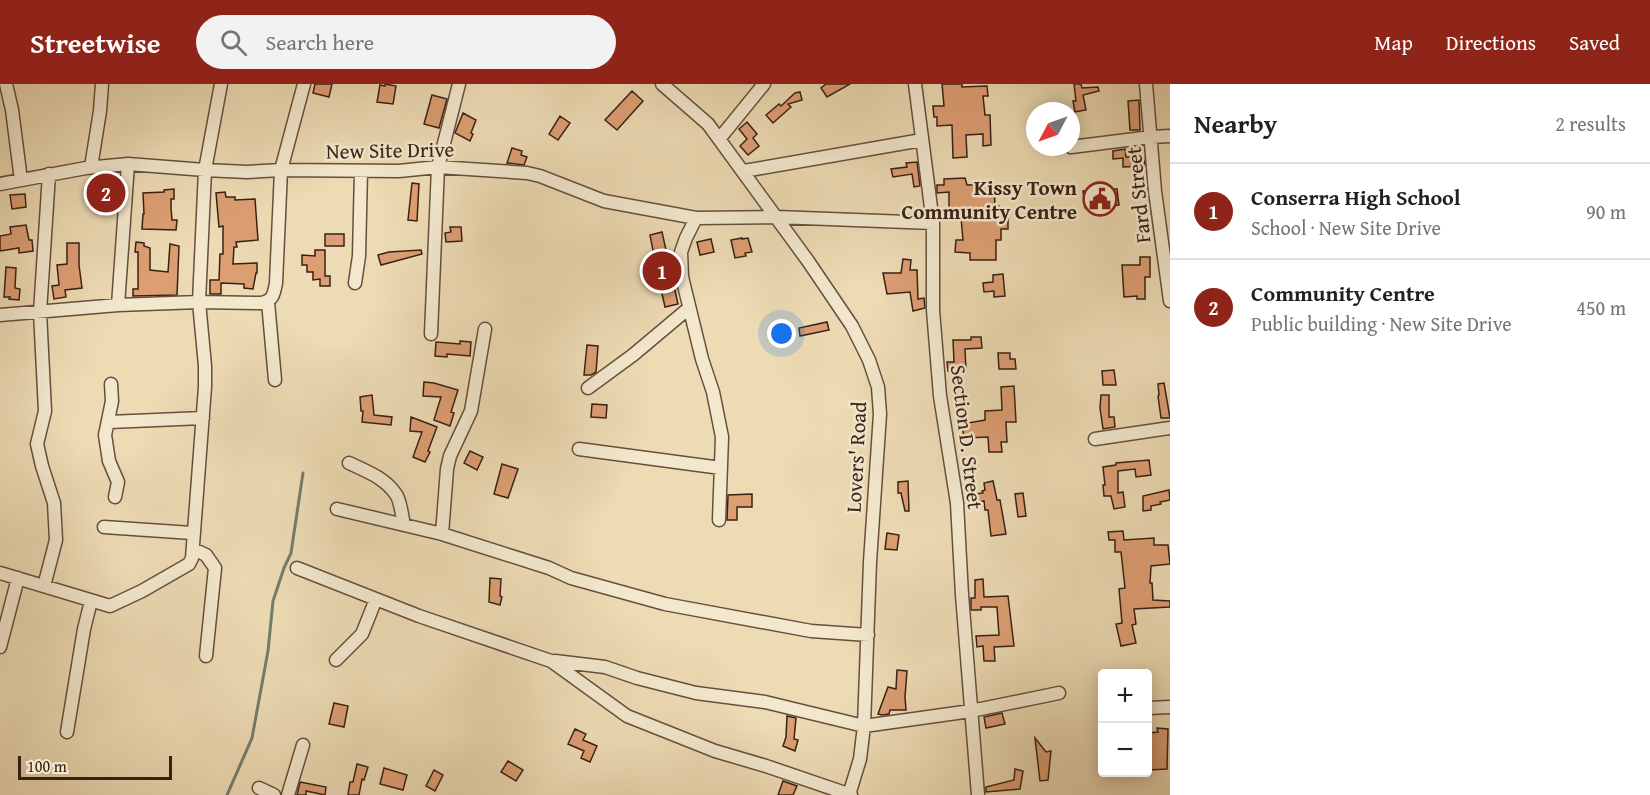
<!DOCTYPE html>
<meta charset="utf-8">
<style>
:root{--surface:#fff;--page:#f2f2f2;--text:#202124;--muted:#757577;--line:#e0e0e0;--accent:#8f2418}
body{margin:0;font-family:"Gentium Book Plus",serif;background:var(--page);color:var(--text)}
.controls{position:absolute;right:18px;bottom:18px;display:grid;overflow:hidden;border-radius:6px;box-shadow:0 3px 15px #0003}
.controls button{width:54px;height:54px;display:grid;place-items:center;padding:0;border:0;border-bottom:2px solid var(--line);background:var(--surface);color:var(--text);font:30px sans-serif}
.compass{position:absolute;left:1026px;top:18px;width:54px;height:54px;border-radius:50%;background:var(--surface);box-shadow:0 3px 15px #0003;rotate:229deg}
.scale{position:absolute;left:18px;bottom:15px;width:154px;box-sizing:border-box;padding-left:6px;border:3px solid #392015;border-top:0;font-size:16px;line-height:21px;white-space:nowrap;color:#392015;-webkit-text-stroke:4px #f3e8ce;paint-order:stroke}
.you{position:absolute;left:782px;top:250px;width:21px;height:21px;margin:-15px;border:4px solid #fff;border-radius:50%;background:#1a73e8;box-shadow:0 0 0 9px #1a73e833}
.badge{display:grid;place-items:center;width:39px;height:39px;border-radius:50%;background:var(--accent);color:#fff;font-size:20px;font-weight:700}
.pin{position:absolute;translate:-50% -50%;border:3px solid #fff;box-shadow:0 2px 6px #0006}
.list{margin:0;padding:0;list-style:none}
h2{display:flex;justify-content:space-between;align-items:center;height:78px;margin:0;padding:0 24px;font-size:26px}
h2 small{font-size:20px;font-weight:400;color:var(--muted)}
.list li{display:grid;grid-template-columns:39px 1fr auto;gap:18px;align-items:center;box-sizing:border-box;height:96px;padding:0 24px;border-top:2px solid var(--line)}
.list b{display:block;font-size:22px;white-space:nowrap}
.list p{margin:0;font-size:20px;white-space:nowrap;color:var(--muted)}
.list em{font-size:20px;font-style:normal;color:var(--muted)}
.icon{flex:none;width:33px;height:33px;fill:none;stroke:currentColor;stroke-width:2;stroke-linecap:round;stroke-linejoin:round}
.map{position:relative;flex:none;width:1170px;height:711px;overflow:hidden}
header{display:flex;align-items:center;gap:36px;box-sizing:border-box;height:84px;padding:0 30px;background:var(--accent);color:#fff}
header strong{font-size:28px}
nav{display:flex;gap:33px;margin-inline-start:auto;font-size:21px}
.search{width:420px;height:54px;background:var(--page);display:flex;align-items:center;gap:15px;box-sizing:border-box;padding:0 21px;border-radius:33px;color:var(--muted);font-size:22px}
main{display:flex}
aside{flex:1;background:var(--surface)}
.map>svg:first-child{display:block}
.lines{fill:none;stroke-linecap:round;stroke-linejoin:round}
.stream{stroke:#737e6d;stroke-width:3}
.building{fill:#dd9e73;stroke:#392015;stroke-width:1.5}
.minor-casing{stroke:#664f3d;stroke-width:15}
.minor{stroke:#f3e8ce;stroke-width:12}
.labels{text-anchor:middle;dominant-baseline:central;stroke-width:5;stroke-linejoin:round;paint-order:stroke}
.street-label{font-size:21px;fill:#392015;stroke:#f3e8ce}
.poi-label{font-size:21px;font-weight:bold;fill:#392015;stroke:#f3e8ce;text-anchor:end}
</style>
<header>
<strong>Streetwise</strong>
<div class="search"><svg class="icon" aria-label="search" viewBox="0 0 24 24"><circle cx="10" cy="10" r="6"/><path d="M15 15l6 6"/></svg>Search here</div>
<nav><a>Map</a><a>Directions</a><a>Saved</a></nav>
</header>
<main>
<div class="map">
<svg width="1170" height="711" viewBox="0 0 1170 711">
<rect width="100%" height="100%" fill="#eddbb4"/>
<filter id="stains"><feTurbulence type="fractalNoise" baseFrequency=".00333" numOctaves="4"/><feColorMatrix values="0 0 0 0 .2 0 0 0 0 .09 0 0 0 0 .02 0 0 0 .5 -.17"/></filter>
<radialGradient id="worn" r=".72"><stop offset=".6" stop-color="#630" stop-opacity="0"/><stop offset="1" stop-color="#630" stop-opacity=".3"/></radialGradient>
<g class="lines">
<path class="stream" d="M 227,711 L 252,654 L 268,567 L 273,517 L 284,484 L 291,469 L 303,389"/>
</g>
<path class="building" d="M 315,0 L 332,0 L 329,13 L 313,9 Z
M 385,0 L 396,2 L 393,20 L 377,18 L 380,1 L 385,2 Z
M 826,0 L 850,0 L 827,13 L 821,4 Z
M 942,0 L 962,0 L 962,3 L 987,2 L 988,12 L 983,12 L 985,31 L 990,31 L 991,61 L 983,62 L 983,50 L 966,51 L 967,73 L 953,74 L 952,41 L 937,42 L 937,33 L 934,33 L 933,22 L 944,22 Z
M 1074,0 L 1081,0 L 1082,4 L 1098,3 L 1099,7 L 1083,11 L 1086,26 L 1075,28 L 1073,17 L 1076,17 Z
M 632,7 L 643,17 L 617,46 L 605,36 Z
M 800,8 L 802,16 L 788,20 L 791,23 L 773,39 L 766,31 L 779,20 L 781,22 L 795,9 Z
M 432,11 L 447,15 L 439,44 L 424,40 Z
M 1139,16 L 1140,46 L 1130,46 L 1128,17 Z
M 463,29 L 476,36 L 471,49 L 473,50 L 470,57 L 455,49 Z
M 560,32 L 570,39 L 558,56 L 549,50 Z
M 747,38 L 757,50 L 753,54 L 759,62 L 748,71 L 740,62 L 747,55 L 739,45 Z
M 512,64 L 522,67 L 521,71 L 527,73 L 524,81 L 507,79 Z
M 1125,65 L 1126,73 L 1144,73 L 1145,82 L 1123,83 L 1123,74 L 1113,75 L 1113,67 Z
M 917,78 L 920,102 L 914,103 L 912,90 L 893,93 L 891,85 L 907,83 L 906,79 Z
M 965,94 L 967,101 L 994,100 L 995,122 L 999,122 L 1000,134 L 1008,134 L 1008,145 L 1001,145 L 1001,156 L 996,156 L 996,176 L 970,176 L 970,169 L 955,168 L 956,156 L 963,156 L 961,134 L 959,134 L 959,124 L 949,124 L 949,108 L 937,109 L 937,101 L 944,101 L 944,95 Z
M 99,99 L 112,99 L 112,118 L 100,118 Z
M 412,99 L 419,100 L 417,137 L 408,136 Z
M 174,105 L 174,115 L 171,115 L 171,124 L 172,136 L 177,136 L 176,146 L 142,145 L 143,130 L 144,130 L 143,109 L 164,108 L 164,106 Z
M 1103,105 L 1117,105 L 1119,121 L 1085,124 L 1083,107 Z
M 225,108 L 226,113 L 235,113 L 235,116 L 255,115 L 258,156 L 236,158 L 237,163 L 234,163 L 233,180 L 257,179 L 257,189 L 256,189 L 253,205 L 244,204 L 244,200 L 221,199 L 221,210 L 210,210 L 210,196 L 219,196 L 220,170 L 223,170 L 223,142 L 219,143 L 216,109 Z
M 25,110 L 26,123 L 12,125 L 10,111 Z
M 26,141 L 29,156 L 32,156 L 33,167 L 19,169 L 19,164 L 0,167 L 0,152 L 11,150 L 10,143 Z
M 450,143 L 461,143 L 462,157 L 446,158 L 445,149 L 451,148 Z
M 662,148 L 678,220 L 665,223 L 658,192 L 655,193 L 653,183 L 656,182 L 650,151 Z
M 325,150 L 344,150 L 344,162 L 325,162 Z
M 742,154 L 742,155 L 748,154 L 752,168 L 745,169 L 746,172 L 735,174 L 731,156 Z
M 711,155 L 714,168 L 700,171 L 697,158 Z
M 136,158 L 144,159 L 144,162 L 150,164 L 150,186 L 168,188 L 170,160 L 179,162 L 177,211 L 133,212 L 133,205 L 138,205 L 138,168 L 135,168 Z
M 67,159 L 79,159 L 79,181 L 82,204 L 65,206 L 66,213 L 54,215 L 52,202 L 59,201 L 57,181 L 67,180 Z
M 315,166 L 325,166 L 325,192 L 330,192 L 330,202 L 320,202 L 320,195 L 313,196 L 313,188 L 307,188 L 307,181 L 302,181 L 302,171 L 315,172 Z
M 421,166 L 422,170 L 381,181 L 378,171 L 389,168 Z
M 1140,173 L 1150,173 L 1150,193 L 1145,193 L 1145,215 L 1137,215 L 1137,212 L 1124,213 L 1122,181 L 1140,181 Z
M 903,175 L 911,176 L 910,186 L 917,186 L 918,215 L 924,214 L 925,224 L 913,227 L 910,208 L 887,210 L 883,189 L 901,189 Z
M 6,183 L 16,184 L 15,204 L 20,205 L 19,216 L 9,215 L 10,213 L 4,213 Z
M 1003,190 L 1005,212 L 994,213 L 994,207 L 984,208 L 983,199 L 993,198 L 993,191 Z
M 827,238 L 829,246 L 800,252 L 799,244 Z
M 971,253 L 981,253 L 982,264 L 965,265 L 966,286 L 948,287 L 947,278 L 954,278 L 953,256 L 971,256 Z
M 460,257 L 471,258 L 470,272 L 447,270 L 447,273 L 435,272 L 436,258 L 460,260 Z
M 587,261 L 598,262 L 596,288 L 591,291 L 584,291 Z
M 998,269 L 1010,269 L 1010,275 L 1015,275 L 1016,285 L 999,285 Z
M 1114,286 L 1116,301 L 1103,301 L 1102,287 Z
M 424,298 L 434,299 L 458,306 L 451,328 L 454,329 L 450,342 L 434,336 L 441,313 L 423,312 Z
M 1164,299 L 1170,334 L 1161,334 L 1158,312 L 1159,311 L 1158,300 Z
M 1014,302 L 1016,338 L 1006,338 L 1007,358 L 1001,358 L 1002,368 L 989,368 L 988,353 L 964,354 L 962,340 L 985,336 L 985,327 L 1002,326 L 1001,303 Z
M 372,311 L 374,331 L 392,333 L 391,341 L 362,338 L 363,327 L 361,327 L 360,313 Z
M 1101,311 L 1109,311 L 1109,333 L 1114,333 L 1115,343 L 1103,345 L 1100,324 Z
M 592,320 L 607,321 L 606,334 L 591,333 Z
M 411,333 L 437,343 L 428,367 L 430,368 L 425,378 L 413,373 L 422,348 L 410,347 Z
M 470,367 L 483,373 L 477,386 L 464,379 Z
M 1149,376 L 1151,391 L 1136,393 L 1135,385 L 1118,387 L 1118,409 L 1123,408 L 1125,423 L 1114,425 L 1111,412 L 1104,412 L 1103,401 L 1105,401 L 1103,383 L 1116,381 L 1116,379 Z
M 502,380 L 518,385 L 508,414 L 494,410 Z
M 908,397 L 909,427 L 905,427 L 901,409 L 898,409 L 898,398 Z
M 993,397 L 997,416 L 1000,416 L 1006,450 L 991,452 L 988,426 L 985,426 L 984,417 L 968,420 L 967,411 L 983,409 L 982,407 L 985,406 L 984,399 Z
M 1169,406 L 1170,416 L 1160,418 L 1161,420 L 1151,422 L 1151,426 L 1143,427 L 1143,412 Z
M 1023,409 L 1026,432 L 1018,433 L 1015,410 Z
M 752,410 L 752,423 L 737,423 L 737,436 L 727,436 L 728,411 Z
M 1123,447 L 1124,456 L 1154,454 L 1154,461 L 1168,461 L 1170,480 L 1151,482 L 1150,499 L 1152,499 L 1153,516 L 1170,517 L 1170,523 L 1134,525 L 1136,540 L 1132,541 L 1136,559 L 1121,562 L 1116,540 L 1122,539 L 1119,505 L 1125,504 L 1121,468 L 1115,468 L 1115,456 L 1109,456 L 1108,448 Z
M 887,449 L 899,451 L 897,466 L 885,465 Z
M 490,494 L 501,495 L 500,512 L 502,513 L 500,521 L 489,518 Z
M 983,495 L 984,513 L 1008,512 L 1014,562 L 994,563 L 995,577 L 984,577 L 983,562 L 977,563 L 976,552 L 999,551 L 997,523 L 981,523 L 981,526 L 971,526 L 971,514 L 975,514 L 975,496 Z
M 897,586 L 907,587 L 905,613 L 906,626 L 890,626 L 889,630 L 882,631 L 878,630 L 888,603 L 896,605 Z
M 334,619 L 348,622 L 344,643 L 329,640 Z
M 1002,629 L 1005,640 L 986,644 L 984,633 Z
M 787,632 L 796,634 L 794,655 L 798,656 L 795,667 L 783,662 L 786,653 Z
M 1157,644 L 1168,645 L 1167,685 L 1148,686 L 1148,649 L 1158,648 Z
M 575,645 L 586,650 L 583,656 L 597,662 L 590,678 L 581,674 L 584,667 L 568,660 Z
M 1035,654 L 1046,668 L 1051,667 L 1048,696 L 1040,697 Z
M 508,677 L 523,686 L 516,697 L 501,688 Z
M 357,680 L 368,683 L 364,696 L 362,695 L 359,711 L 348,711 L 350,698 L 353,698 Z
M 384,684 L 407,691 L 403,706 L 380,700 Z
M 1015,685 L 1023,687 L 1020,705 L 986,708 L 986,703 L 1014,696 Z
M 434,686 L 443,691 L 435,707 L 426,702 Z
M 783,697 L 797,702 L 793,711 L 778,711 Z
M 300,698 L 326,703 L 325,711 L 306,707 L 306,711 L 297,711 Z"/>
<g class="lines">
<g class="minor-casing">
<path id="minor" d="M 6,0 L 12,26 L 21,96
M 662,0 L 708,40 L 808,177 L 852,242 L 869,276 L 878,303 L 880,330 L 870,478 L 864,642 L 860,675 L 849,711
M 915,0 L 933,139 L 933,226 L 940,312 L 957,419 L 962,511 L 978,711
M 1146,0 L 1155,107 L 1170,217
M 720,54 L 764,0
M 1071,63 L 1151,53 L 1170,52
M 91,83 L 100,27 L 102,0
M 744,87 L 922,56
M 0,100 L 86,84 L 128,80 L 205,86 L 247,88 L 281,86 L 399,87 L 438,83 L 527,89 L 540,92 L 604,117 L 696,134 L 777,133 L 933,139
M 696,134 L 686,154 L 681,168 L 682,193 L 702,275 L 713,308 L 722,353 L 719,436
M 355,199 L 359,172 L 361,87
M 268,218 L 275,296
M 118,221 L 128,80
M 0,231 L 118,221 L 199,218 L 261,219 C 273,217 274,210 276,199 L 281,86 L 304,0
M 431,250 L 438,83 L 459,0
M 111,300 L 112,317 L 105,351 L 109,377 L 118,398 L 115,413
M 588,304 L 633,271 L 689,224
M 109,338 L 203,334
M 1095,355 L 1170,344
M 579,365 L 721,384
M 349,379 C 366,387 386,394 397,412 C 401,420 402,432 404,441
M 337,425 L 442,450 L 549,484 L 571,494 L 665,520 L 811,547 L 868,551
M 104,443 L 192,449
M 442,450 L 447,385 L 450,372 L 471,327 L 485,245
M 193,465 L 206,471 L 215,484 L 206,572
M 297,484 L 419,532 L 551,577 L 627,632 L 715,667 L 766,682 L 851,711
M 0,489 L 110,522 L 142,507 L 189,480 L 192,474 L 205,303 L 205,282 L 199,218 L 205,86 L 221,0
M 44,502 L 56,456 L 54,419 L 42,382 L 37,360 L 45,327 L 40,228 L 49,90
M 0,563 L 18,494
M 336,576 L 362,550 L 376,515
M 555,577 L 605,583 L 637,594 L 696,609 L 765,618 L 864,642 L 971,627 L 1059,609
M 1148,624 L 1170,623
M 67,648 L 84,545 L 91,517
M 259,704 L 274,711
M 288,711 L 303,661"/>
</g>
<use href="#minor" class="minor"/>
</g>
<defs>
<g id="civic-ring" transform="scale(1.725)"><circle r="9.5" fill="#f3e8ce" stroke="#8f2418" stroke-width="1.5"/><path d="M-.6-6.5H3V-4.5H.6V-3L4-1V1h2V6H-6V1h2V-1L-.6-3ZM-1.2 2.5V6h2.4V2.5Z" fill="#8f2418"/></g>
</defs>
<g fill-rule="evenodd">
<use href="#civic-ring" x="1100" y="115"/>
</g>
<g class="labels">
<g class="street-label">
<text transform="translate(390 66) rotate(-1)">New Site Drive</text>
<text transform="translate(1138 111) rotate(-96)">Fard Street</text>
<text transform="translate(967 353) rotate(83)">Section D. Street</text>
<text transform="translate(856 373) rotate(-87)">Lovers' Road</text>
</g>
<g class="poi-label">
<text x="1077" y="103">Kissy Town<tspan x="1077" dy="24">Community Centre</tspan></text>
</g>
</g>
<rect width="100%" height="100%" filter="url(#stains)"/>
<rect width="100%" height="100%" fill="url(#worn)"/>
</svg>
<div class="controls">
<button>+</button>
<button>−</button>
</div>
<svg class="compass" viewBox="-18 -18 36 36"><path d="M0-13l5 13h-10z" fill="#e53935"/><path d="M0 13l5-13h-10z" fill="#757577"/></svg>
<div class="scale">100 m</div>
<div class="you"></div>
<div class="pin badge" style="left:662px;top:187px">1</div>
<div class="pin badge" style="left:106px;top:109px">2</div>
</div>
<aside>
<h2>Nearby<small>2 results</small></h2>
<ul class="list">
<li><span class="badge">1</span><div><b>Conserra High School</b><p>School · New Site Drive</p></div><em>90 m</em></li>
<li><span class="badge">2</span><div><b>Community Centre</b><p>Public building · New Site Drive</p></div><em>450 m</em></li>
</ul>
</aside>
</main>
